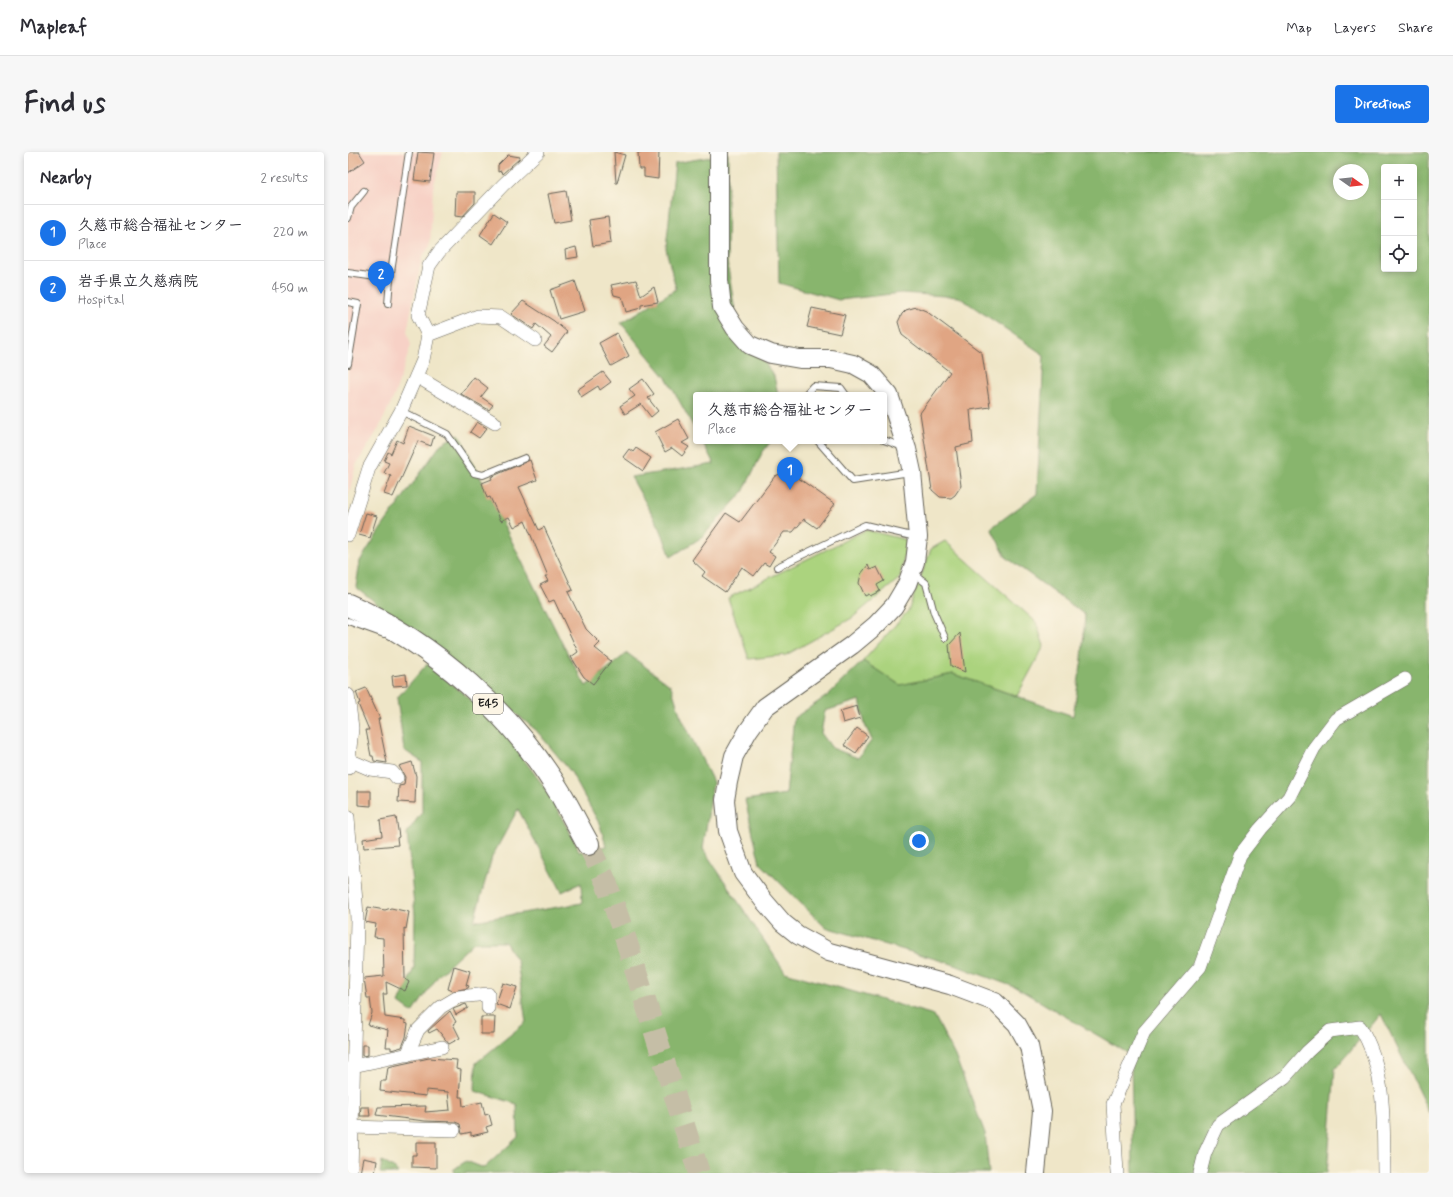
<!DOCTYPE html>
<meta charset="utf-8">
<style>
:root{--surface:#fff;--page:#f7f7f7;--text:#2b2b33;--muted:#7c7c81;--line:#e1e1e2;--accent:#1a73e8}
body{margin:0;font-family:Mynerve,"Klee One",sans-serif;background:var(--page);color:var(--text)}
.controls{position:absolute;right:12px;top:12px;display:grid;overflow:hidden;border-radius:4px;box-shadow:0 2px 6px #0003}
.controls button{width:36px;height:36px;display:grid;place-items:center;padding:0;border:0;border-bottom:1px solid var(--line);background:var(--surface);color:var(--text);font:20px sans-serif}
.compass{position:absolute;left:985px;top:12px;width:36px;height:36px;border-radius:50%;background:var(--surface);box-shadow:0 2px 6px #0003;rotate:105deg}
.you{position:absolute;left:571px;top:689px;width:14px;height:14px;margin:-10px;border:3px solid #fff;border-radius:50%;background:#1a73e8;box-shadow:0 0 0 6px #1a73e833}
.badge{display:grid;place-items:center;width:26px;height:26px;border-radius:50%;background:var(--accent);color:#fff;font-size:13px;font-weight:700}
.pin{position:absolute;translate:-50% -33px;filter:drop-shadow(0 1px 2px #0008)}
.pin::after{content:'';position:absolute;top:21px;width:14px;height:12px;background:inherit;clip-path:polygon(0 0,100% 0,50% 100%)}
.popup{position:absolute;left:345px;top:240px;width:194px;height:52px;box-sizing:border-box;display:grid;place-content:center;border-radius:4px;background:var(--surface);filter:drop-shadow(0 1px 3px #0005);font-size:13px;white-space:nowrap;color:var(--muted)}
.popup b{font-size:15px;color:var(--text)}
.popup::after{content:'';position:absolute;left:50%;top:100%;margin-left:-8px;border:8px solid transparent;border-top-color:var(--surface)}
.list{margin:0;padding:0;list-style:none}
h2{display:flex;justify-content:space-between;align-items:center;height:52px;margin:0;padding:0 16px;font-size:17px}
h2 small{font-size:13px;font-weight:400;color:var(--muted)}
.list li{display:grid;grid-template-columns:26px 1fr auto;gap:12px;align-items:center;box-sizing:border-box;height:56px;padding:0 16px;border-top:1px solid var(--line)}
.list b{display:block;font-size:15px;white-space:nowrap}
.list p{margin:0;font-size:13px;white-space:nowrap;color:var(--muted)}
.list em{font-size:13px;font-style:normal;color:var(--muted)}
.icon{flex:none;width:22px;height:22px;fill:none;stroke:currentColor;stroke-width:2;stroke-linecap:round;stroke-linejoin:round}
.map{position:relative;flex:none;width:1081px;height:1021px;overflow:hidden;border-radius:4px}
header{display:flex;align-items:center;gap:24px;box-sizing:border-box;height:56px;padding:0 20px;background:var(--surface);border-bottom:1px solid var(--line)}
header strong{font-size:19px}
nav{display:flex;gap:22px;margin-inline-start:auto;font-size:14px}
.intro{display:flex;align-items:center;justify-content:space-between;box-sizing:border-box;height:96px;padding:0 24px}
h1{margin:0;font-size:28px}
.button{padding:10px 18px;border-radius:4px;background:var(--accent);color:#fff;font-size:14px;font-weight:700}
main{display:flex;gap:24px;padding:0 24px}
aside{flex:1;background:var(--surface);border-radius:4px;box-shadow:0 2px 6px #0003}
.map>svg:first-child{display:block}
.built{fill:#f7d1c6}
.green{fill:#abd37e;stroke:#64784d}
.forest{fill:#88b56d;stroke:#526844;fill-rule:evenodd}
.building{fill:#e0a583}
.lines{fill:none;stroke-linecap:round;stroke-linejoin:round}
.highway-tunnel{stroke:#c5bea6;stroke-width:22;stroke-dasharray:22 11;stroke-linecap:butt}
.lane-casing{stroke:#666358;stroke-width:8}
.street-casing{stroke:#666358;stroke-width:14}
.secondary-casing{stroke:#666358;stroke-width:20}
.highway-casing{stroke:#666358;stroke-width:24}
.lane{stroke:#fff;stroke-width:6}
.street{stroke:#fff;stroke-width:13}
.secondary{stroke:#fff;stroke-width:18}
.highway{stroke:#fff;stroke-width:22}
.labels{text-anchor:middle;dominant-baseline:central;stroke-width:4;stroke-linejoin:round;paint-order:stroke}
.shield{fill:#fcf5e5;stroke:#5f5d58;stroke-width:1}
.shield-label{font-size:12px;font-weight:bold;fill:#1c1c1c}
</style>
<header>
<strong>Mapleaf</strong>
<nav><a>Map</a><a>Layers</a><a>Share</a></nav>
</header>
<div class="intro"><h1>Find us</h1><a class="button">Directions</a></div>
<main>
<aside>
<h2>Nearby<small>2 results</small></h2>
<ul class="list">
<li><span class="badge">1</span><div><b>久慈市総合福祉センター</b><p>Place</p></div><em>220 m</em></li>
<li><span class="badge">2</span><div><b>岩手県立久慈病院</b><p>Hospital</p></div><em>450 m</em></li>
</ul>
</aside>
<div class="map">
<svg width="1081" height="1021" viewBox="0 0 1081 1021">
<rect width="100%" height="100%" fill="#fcf5e5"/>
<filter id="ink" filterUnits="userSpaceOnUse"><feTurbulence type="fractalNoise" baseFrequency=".025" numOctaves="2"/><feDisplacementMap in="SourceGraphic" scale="8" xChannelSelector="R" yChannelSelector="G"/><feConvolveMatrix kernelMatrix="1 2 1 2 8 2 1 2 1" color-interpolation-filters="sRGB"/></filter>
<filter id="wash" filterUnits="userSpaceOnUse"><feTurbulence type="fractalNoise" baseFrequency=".012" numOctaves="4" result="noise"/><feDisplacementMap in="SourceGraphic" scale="16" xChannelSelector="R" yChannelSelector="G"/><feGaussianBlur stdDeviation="0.9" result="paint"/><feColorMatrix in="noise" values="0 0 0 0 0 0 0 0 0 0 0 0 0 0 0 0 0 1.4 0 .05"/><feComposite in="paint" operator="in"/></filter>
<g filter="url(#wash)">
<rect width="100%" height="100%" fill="#efe6c8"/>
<path class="built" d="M 0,0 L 95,0 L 85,36 L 82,94 L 74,105 L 59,179 L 63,193 L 47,242 L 31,276 L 8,313 L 0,344 Z"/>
<path class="green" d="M 518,378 L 559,388 L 552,426 L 504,466 L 438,503 L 401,507 L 380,446 Z
M 597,389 L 688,470 L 696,494 L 669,544 L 605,522 L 552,533 L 515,509 L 560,459 L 583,397 Z"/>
<path class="forest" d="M 428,0 L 1081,0 L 1081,961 L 1033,862 L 987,917 L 979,1021 L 785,1021 L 783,903 L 669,836 L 601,811 L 477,775 L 412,711 L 397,648 L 438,642 L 446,566 L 479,544 L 515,509 L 552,533 L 605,522 L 725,564 L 734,507 L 737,463 L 658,405 L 643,376 L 689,342 L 696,203 L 611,145 L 553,141 L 491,148 L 431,131 ZM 1036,15 L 1066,15 L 1066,117 L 1036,117 ZM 991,18 L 1015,18 L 1015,42 L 991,42 ZM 512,548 L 517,573 L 524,588 L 510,606 L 484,596 L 473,581 L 477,559 Z
M 380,2 L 379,110 L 389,171 L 426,224 L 430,243 L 348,243 L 348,279 L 319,227 L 273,171 L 328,137 L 318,97 L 327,11 Z
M 111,282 L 215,493 L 238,534 L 279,501 L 323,534 L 332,562 L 365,630 L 355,697 L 437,820 L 586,863 L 607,904 L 637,981 L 641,1021 L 106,1021 L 105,1018 L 118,1009 L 136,1016 L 170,985 L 169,952 L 127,939 L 128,911 L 178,870 L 169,809 L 157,790 L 126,790 L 90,824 L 65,861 L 51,851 L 66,816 L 67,763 L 59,681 L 74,660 L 74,610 L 56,598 L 49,546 L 79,512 L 142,563 L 195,633 L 228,691 L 231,700 L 258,694 L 252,673 L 223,620 L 188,578 L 8,435 L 12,409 L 32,378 L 93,292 ZM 170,657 L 214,740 L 233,731 L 234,751 L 126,769 L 144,705 Z
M 354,289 L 423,289 L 414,301 L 395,340 L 354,385 L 323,405 L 312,376 L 283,325 L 366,312 Z
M 34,1009 L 47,1017 L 50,1021 L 32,1021 Z"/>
<g id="blocks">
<path class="building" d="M 0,0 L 11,0 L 17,9 L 0,21 Z
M 70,0 L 86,1 L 82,30 L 66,28 Z
M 266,0 L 277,3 L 269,31 L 268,31 Z
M 290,0 L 311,0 L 310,27 L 296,25 L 296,17 L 291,17 Z
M 160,3 L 172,5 L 171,7 L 154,22 L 153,19 L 150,20 L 150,13 Z
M 218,39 L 223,68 L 206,71 L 200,42 Z
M 108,40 L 127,40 L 127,51 L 114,65 L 107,64 Z
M 146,61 L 159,70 L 145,92 L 132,83 Z
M 260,65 L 263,91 L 245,94 L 241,68 Z
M 228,95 L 230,105 L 218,107 L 217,98 Z
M 288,128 L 293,144 L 306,135 L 310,150 L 293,153 L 293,156 L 278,160 L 274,145 L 266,143 L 263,133 Z
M 227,129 L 237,159 L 211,167 L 202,138 Z
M 175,149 L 206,169 L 219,180 L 204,200 L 196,194 L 203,185 L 188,172 L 185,177 L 163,162 Z
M 568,155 L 578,159 L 634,201 L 642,255 L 622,258 L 625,291 L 608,295 L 613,334 L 607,343 L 603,346 L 592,345 L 584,338 L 572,261 L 602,220 L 554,183 L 550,170 L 554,162 L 558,158 Z
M 464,156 L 497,163 L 492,182 L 459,175 Z
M 269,181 L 281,204 L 263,214 L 251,191 Z
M 255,220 L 263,230 L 252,238 L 250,234 L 233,245 L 229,238 Z
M 126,225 L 140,236 L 133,245 L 145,253 L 141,258 L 113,242 Z
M 295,227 L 306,242 L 300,246 L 310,259 L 303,265 L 293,252 L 277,262 L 272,254 L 287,244 L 281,237 Z
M 330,267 L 341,287 L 334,291 L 341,295 L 334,304 L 324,296 L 317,300 L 307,280 Z
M 129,270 L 139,276 L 131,286 L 122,280 Z
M 61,274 L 86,284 L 83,294 L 70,289 L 45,345 L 36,342 L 43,324 L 36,321 L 41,311 L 36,309 L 40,300 L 43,302 L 49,288 L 55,291 Z
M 288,296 L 303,306 L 295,319 L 275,305 L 281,297 L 285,300 Z
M 182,308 L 189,328 L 171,335 L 191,378 L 196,375 L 225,438 L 220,440 L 238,477 L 252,491 L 247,496 L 263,509 L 245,532 L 236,525 L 223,505 L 230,500 L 206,448 L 201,450 L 192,433 L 200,429 L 197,424 L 200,424 L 177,369 L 166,375 L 161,365 L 153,369 L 142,345 L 139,346 L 134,331 L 144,327 L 143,325 Z
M 437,320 L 446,323 L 487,352 L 469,376 L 456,367 L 445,380 L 436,380 L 421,400 L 427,404 L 421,414 L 416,411 L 406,424 L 394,415 L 377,440 L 354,424 L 357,420 L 344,408 L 378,361 L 392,370 L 427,324 Z
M 18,361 L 29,364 L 22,386 L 11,383 Z
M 520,413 L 522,418 L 529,415 L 536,429 L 529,433 L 532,439 L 522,444 L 521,442 L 517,444 L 511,431 L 513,422 Z
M 612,481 L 617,520 L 603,514 L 601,493 Z
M 58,522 L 59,533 L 45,534 L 44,524 Z
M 18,536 L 32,567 L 30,567 L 39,611 L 26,609 L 25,604 L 23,604 L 18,578 L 21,578 L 10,552 L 12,551 L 8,540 Z
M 509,554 L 512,566 L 495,571 L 492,559 Z
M 509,576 L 520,584 L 508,601 L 496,593 Z
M 64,610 L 68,624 L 67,651 L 50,650 L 51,634 L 56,633 L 57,625 L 51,614 Z
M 10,639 L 23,639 L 23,654 L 10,653 Z
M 48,665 L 51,685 L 49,686 L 50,693 L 16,696 L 15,687 L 34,684 L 32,668 Z
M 20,755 L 37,758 L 43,756 L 61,760 L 58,777 L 56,776 L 57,827 L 61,830 L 57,839 L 38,830 L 39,842 L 35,842 L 37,865 L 57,868 L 57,871 L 60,872 L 58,885 L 54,895 L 43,898 L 43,895 L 38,895 L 40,878 L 20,873 L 24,861 L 22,846 L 19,846 L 16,826 L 36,824 L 35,786 L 26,785 L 28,772 L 17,770 Z
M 106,814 L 122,819 L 118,833 L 121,834 L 120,836 L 105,839 L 100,837 Z
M 155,831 L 169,835 L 162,857 L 148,852 Z
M 118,852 L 120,856 L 108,863 L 105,857 Z
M 102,859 L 108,870 L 105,872 L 112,886 L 101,892 L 89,877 L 81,881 L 80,879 Z
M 133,865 L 147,865 L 146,882 L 133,882 Z
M 14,893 L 20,893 L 20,903 L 14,904 Z
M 81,906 L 109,908 L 108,917 L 113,918 L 111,945 L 114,945 L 115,954 L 134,950 L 137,963 L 141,962 L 144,973 L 138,975 L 140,980 L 123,984 L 123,980 L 114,982 L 112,972 L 107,970 L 77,969 L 28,963 L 30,955 L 78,954 L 77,960 L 102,958 L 100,940 L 78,938 L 78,944 L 32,939 L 33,929 L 38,929 L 40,915 Z
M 13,955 L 21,955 L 22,964 L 12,964 Z
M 68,990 L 88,990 L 88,1016 L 64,1015 L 64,1003 L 68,1003 Z
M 15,1006 L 29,1009 L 27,1021 L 12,1021 Z"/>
</g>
</g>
<g filter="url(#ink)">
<use href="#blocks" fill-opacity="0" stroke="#666358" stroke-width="1"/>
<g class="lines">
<path class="highway-tunnel" d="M 240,692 L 258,730 L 278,788 L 351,1021"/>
<g class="lane-casing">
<path id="lane" d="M 0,66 L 3,55 L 16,39
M 0,121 L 42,127
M 0,150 L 10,152 L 0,212
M 40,152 L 42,127 L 61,0
M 457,243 L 465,234 L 493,236 L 498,243
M 53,259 L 99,282 L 126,321 L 135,323 L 177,306
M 536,288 L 555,295
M 470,289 L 505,329 L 562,320
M 429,415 L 517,373 L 568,385
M 565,421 L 578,431 L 586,461 L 597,486
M 0,469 L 36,482"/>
</g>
<g class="street-casing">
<path id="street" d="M 80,183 L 130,164 L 153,165 L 187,188
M 68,224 L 147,271
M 0,383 L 21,316 L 53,259 L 75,208 L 80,183 L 70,163 L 81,114 L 91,100 L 155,33 L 190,0
M 0,543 L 4,576 L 0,616
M 1,608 L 22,617 L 44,620 L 49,626
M 0,665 C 2,699 8,733 9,768 L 3,1021
M 59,903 L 70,878 L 93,855 L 110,845 L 140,842 L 140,856
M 5,914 L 94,895
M 3,975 L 106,978
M 769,1021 L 765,952 L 796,880 L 852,815 L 892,703 L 912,677 L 941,645 L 966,596 L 988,567 L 1057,527
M 852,1021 L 857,1001 L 870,973 L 937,925 L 959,900 L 982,879 L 1012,875 C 1039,918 1035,972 1036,1021"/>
</g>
<g class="secondary-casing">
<path id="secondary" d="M 371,0 L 371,128 L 374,155 L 387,176 L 402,193 L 423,202 L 452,207 L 483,207 L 505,212 L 523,222 L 541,243 L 559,297 L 564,320 L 570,385 L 567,410 L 559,432 L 546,454 L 528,473 L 504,493 L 417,555 L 400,579 L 386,604 L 380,630 L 377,648 L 380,679 L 395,721 L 416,749 L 435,771 L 450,783 L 481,800 L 602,833 L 647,850 L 669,872 L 681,894 L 694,959 L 688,1021"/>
</g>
<g class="highway-casing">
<path id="highway" d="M 0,453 C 86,491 166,563 214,644 C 223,660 231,676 240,692"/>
</g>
<use href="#lane" class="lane"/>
<use href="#street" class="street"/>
<use href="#secondary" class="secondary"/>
<use href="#highway" class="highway"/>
</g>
</g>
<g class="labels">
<rect class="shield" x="125" y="542" width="30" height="20" rx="3"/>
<g class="shield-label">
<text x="140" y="552">E45</text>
</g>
</g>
</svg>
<div class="controls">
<button>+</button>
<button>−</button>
<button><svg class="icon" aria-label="locate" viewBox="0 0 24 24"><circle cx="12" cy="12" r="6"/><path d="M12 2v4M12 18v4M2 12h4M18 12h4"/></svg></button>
</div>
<svg class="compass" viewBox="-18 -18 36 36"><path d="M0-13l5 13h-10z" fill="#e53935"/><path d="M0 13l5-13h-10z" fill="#7c7c81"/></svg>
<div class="you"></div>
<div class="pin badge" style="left:442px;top:338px">1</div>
<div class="popup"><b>久慈市総合福祉センター</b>Place</div>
<div class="pin badge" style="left:33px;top:142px">2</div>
</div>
</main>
